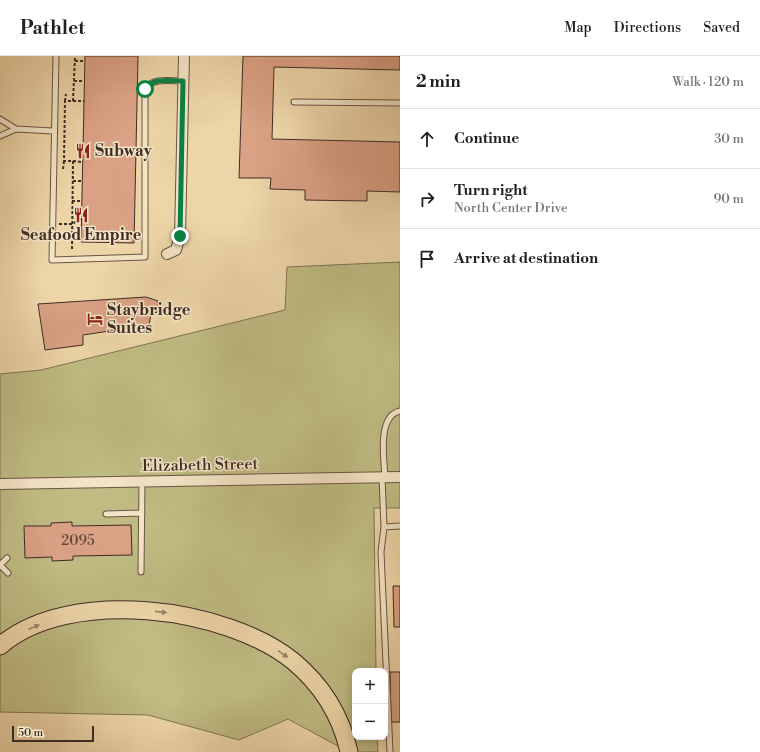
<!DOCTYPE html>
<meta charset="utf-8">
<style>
:root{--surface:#fff;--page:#f6f6f6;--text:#202124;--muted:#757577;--line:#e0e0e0}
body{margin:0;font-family:"Libre Bodoni",serif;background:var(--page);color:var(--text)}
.controls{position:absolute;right:12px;bottom:12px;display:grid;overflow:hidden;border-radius:8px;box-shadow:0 2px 10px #0003}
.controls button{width:36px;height:36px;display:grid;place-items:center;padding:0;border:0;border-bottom:1px solid var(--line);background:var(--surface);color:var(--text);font:20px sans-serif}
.scale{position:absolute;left:12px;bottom:10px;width:82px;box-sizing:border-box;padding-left:4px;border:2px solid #3f2c24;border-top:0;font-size:11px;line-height:14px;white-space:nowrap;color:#3f2c24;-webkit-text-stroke:3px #f3e4c6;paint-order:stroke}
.stop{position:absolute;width:12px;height:12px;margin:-9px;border:3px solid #0b8043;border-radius:50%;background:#fff}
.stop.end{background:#0b8043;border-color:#fff;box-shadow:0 1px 4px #0008}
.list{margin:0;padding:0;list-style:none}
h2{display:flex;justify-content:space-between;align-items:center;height:52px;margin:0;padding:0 16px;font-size:17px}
h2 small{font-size:13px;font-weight:400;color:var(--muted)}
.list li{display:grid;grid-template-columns:26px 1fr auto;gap:12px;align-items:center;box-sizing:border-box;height:60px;padding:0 16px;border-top:1px solid var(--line)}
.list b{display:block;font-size:15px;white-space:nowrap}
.list p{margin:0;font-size:13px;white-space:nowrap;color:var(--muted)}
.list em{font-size:13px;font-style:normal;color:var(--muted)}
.icon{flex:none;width:22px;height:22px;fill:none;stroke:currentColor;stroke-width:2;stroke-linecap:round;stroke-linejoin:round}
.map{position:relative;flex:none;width:400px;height:696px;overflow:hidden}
header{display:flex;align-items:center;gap:24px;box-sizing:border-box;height:56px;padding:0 20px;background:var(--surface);border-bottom:1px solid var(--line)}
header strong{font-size:19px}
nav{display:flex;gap:22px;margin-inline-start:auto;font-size:14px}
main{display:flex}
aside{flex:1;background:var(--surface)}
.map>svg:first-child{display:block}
.green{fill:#bfbb83;stroke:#7f7454}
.building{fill:#daa184;stroke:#3f2c24}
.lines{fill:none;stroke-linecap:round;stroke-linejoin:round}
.lane-casing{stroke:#6a5645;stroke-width:7}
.street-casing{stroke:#6a5645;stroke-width:12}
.highway-casing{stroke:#3f2c24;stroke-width:19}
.path{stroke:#3f2c24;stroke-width:2;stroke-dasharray:3 2;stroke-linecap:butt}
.lane{stroke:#f3e4c6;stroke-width:5}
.street{stroke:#f3e4c6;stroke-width:10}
.highway{stroke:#edd5a8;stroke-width:17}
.oneway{fill:#968066}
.route{stroke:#0b8043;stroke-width:5}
.labels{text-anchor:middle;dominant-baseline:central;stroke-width:3;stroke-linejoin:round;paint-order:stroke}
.number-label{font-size:14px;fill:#66493c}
.poi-label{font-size:16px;font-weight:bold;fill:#3f2c24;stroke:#f3e4c6;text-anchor:start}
.street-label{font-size:16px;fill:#3f2c24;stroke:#f3e4c6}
</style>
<header>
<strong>Pathlet</strong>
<nav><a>Map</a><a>Directions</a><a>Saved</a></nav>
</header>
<main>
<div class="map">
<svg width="400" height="696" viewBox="0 0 400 696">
<rect width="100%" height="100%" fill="#edd5a8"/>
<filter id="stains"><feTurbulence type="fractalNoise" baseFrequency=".005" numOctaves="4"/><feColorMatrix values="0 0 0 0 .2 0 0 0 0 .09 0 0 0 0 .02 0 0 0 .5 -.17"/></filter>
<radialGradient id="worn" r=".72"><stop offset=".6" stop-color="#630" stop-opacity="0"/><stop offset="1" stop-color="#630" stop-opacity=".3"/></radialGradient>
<path class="green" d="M 400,206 L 400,452 L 374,452 L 376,615 L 355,615 L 355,681 L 377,681 L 378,696 L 349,696 L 288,663 L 239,684 L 148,659 L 0,656 L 0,318 L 41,314 L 285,254 L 287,211 Z"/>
<path class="building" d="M 85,0 L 138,0 L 134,187 L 81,186 Z
M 243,0 L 400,0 L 400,14 L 274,11 L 272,83 L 400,86 L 400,136 L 367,135 L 367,145 L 305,144 L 305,134 L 270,133 L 271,122 L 239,122 Z
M 146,241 L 158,245 L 157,256 L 151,258 L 149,269 L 83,279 L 83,289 L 45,294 L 38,248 Z
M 72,466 L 72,470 L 131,469 L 132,499 L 73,500 L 73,504 L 52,505 L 52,501 L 25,502 L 24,470 L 51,470 L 51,467 Z
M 393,530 L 400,530 L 400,571 L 394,571 Z
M 390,616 L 400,616 L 400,666 L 391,666 Z"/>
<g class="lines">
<g class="lane-casing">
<path id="lane" d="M 56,0 L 52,204 L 145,201 L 145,33 C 153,21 170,25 183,25
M 294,46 L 400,47
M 0,63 L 16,73 L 53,75
M 0,80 L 16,73
M 382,421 L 384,471 L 381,496 L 390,696
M 385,421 C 384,403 377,360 400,355
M 106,458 L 142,457
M 384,471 L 400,470
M 0,509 L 8,517
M 0,509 L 7,502
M 141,516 L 142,426"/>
</g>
<g class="street-casing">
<path id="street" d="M 167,198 L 176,194 L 180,180 L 184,0
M 0,428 L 400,421"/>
</g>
<g class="highway-casing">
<path id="highway" d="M 0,590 C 69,530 226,551 293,605 C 322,629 341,660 349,696"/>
</g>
<path class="path" d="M 75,5 L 85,5
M 74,25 L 85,25
M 65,45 L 66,38
M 73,45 L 84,45
M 73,105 L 82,106
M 63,113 L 64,105
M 73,125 L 82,125
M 72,145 L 81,145
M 59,168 L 72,168 L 81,163
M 72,176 L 81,177
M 72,193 L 73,105 L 64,105 L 65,45 L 73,45 L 75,0"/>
<use href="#lane" class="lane"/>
<use href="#street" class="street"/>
<use href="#highway" class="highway"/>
</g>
<defs><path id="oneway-solid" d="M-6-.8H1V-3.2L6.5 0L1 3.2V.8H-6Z"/></defs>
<g class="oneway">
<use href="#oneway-solid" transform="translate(161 556) rotate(6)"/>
<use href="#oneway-solid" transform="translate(34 571) rotate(-22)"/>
<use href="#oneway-solid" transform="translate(283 598) rotate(34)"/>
</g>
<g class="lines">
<path class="route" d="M 145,33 C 153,21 170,25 183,25 L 180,180"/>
</g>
<defs>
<g id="restaurant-bare" transform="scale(1.2)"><path d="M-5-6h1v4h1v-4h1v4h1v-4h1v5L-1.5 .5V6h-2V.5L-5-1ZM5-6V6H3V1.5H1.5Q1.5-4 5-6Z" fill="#8f2418" stroke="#f3e4c6" stroke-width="2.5" paint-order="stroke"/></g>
<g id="hotel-bare" transform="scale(1.2)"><path d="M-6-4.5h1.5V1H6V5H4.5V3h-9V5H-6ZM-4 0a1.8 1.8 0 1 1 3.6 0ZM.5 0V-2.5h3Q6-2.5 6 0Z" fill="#8f2418" stroke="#f3e4c6" stroke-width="2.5" paint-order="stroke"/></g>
</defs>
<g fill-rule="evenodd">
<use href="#restaurant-bare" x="83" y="95"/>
<use href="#restaurant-bare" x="81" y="159"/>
<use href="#hotel-bare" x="95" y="263"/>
</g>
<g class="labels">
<g class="number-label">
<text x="78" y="485">2095</text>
</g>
<g class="poi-label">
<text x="95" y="95">Subway</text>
<text x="81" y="179" text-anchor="middle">Seafood Empire</text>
<text x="107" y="254">Staybridge<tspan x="107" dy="18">Suites</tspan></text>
</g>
<g class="street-label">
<text transform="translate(200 409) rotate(-1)">Elizabeth Street</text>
</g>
</g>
<rect width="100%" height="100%" filter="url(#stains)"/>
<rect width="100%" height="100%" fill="url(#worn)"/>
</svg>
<div class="controls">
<button>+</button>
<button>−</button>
</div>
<div class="scale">50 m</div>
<div class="stop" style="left:145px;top:33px"></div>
<div class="stop end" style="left:180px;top:180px"></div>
</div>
<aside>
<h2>2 min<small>Walk · 120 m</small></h2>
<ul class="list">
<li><svg class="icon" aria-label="ahead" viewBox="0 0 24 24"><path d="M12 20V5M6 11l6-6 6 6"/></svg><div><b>Continue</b></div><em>30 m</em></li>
<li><svg class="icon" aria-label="right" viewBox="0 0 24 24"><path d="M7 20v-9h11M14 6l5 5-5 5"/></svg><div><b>Turn right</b><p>North Center Drive</p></div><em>90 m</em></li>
<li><svg class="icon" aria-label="arrive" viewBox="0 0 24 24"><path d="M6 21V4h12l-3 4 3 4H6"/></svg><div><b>Arrive at destination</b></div></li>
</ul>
</aside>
</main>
